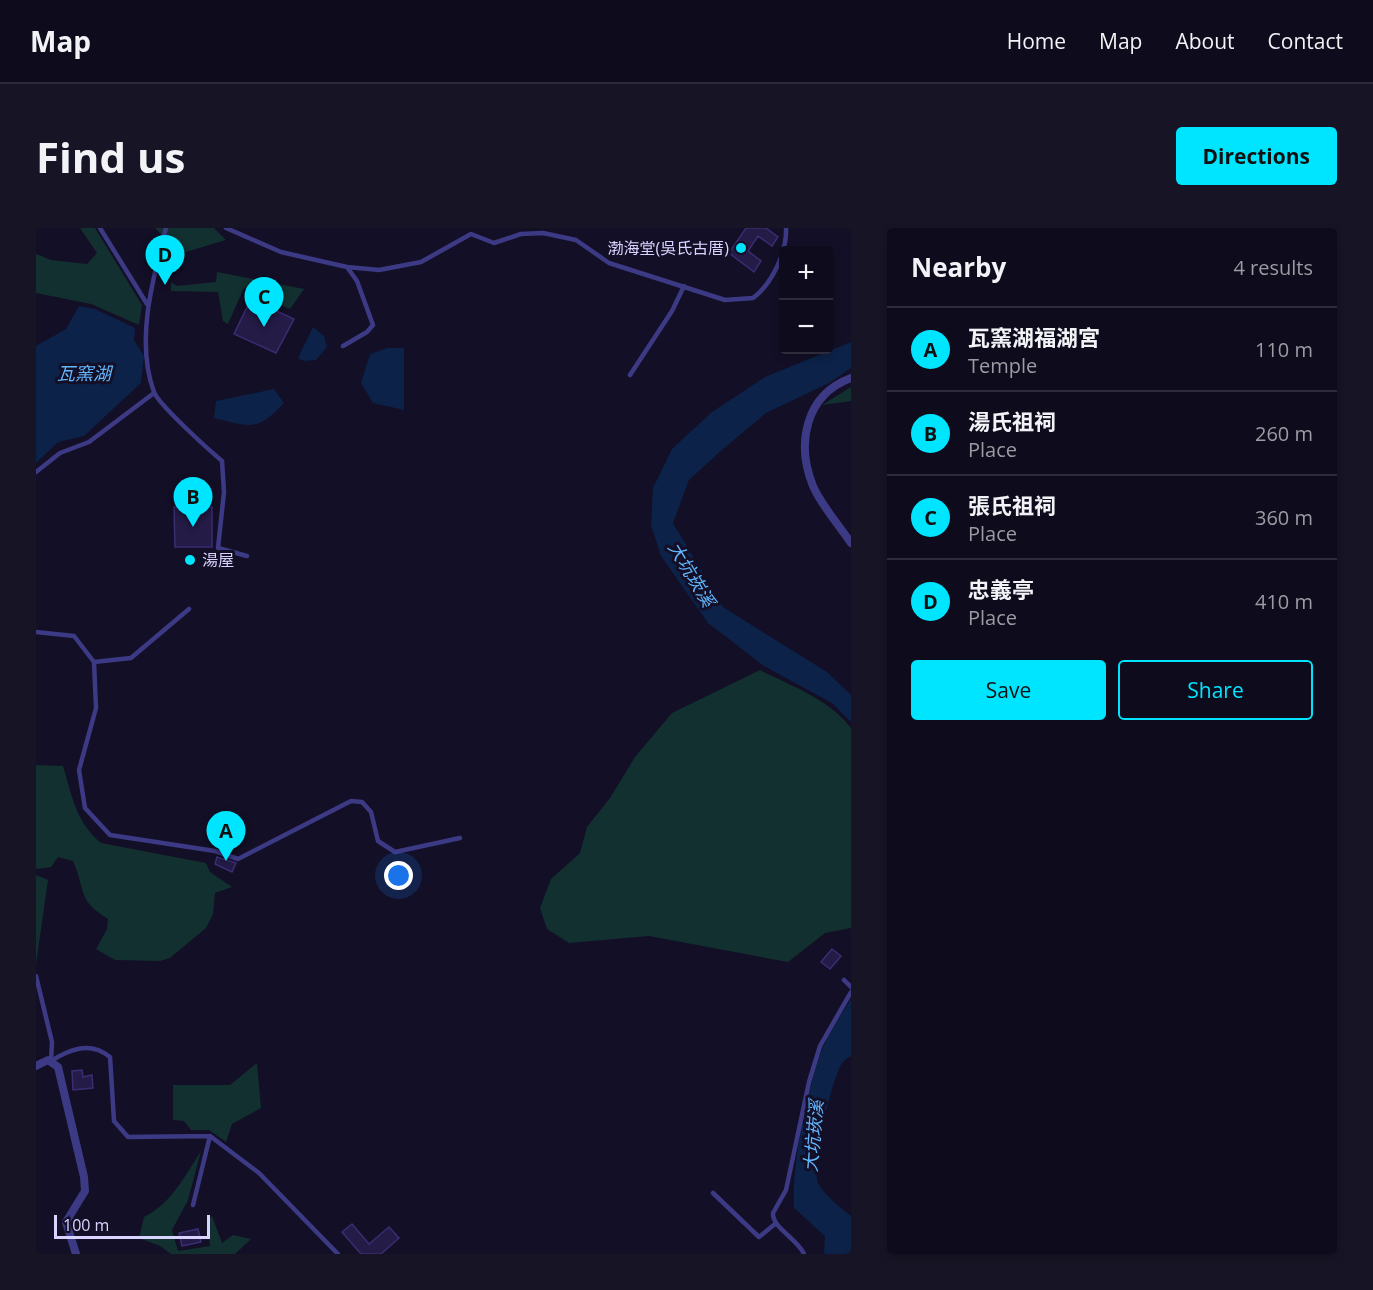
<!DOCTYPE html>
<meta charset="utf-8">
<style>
:root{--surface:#0e0b1c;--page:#171425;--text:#f1f3f6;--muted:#9b9ba3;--line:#2e2b3b;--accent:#00e5ff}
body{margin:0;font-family:"Open Sans","Noto Sans TC",sans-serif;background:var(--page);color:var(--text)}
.controls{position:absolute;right:18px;top:18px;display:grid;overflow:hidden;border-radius:6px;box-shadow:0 3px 9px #0003}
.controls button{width:54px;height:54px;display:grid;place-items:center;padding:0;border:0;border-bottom:2px solid var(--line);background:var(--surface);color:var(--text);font:30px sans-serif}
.scale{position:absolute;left:18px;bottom:15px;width:156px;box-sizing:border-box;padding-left:6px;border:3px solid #d9d4ff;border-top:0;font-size:16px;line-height:21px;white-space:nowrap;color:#d9d4ff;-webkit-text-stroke:4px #130f26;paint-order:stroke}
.you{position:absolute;left:363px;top:648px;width:21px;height:21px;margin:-15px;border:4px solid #fff;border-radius:50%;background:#1a73e8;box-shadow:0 0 0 9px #1a73e833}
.badge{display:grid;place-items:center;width:39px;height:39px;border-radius:50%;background:var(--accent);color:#111;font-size:20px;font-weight:700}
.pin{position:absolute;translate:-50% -50px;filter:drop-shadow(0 2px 3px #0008)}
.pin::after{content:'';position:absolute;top:32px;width:21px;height:18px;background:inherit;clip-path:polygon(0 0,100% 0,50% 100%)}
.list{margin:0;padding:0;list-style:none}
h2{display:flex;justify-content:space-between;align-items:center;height:78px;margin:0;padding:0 24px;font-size:26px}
h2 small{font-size:20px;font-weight:400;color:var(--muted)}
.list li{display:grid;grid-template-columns:39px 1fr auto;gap:18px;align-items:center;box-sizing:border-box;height:84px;padding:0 24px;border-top:2px solid var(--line)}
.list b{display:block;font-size:22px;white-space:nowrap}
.list p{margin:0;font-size:20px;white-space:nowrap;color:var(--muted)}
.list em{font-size:20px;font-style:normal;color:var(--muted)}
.actions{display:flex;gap:12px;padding:18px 24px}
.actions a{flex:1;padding:14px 0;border:2px solid var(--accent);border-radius:6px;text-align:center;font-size:21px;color:var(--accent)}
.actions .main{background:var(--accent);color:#111}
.map{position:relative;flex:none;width:815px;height:1026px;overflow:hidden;border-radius:6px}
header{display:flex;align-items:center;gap:36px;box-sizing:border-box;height:84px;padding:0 30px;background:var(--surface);border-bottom:2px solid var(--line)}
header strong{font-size:28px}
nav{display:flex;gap:33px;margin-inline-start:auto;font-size:21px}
.intro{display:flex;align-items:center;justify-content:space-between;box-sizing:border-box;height:144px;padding:0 36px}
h1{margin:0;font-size:42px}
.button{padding:15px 27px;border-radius:6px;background:var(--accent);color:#111;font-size:21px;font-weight:700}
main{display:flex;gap:36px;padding:0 36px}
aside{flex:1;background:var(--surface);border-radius:6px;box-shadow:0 3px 9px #0003}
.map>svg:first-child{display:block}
.green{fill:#12302f}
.water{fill:#0c2248}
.building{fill:#241b47;stroke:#3b2d73;stroke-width:1.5}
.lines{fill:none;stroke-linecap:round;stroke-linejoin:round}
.lane{stroke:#3d3a85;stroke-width:4.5}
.street{stroke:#3d3a85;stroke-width:8}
.poi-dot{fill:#00e5ff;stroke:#130f26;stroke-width:2}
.labels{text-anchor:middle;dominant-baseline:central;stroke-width:6;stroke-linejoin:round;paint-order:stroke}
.poi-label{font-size:16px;fill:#d9d4ff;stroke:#130f26;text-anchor:end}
.water-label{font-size:18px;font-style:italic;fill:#62b6ff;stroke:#130f26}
</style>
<header>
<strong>Map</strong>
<nav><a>Home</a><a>Map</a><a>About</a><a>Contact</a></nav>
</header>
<div class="intro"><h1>Find us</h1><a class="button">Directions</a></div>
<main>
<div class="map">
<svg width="815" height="1026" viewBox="0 0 815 1026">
<rect width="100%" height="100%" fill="#130f26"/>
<path class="green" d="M 44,0 L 59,0 L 106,77 L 103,97 L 55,76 L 0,65 L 0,26 L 15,32 L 51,36 L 61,25 Z
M 119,0 L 178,0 L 190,12 L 143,26 Z
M 181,44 L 268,61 L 254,81 L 208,60 L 192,96 L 187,93 L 182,64 L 135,63 L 135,54 L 141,58 L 180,54 Z
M 815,159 L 815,173 L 786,177 Z
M 724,442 C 755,458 793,471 815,500 L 815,700 L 789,705 L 752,734 L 613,708 L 533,715 L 511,701 L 504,680 L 515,651 L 544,625 L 551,599 L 574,570 L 599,529 L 636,485 Z
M 0,537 L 27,538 C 36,568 40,594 65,615 L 170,635 L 174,644 L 196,659 L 179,665 L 177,686 L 170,700 L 134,730 L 124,733 L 79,732 L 60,721 L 71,701 L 72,691 C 41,672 50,663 37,633 L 22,629 L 15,639 L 0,641 Z
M 0,647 L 12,652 L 0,736 Z
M 221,835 L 225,880 L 196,896 L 190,914 L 173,902 L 155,902 L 148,893 L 137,892 L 137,857 L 194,857 Z
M 165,923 L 152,972 L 136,1002 L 142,1023 L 174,1018 L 172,993 L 176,988 L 186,1015 L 197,1007 L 215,1011 L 199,1026 L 135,1026 L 124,1018 L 103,1010 L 108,989 C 136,975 148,949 165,923 Z"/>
<path class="water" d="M 43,78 L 59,81 L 99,100 L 98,112 L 108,128 L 105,155 L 48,208 L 22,214 L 0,235 L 0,118 L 30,101 Z
M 277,99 L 288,108 L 291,119 L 280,132 L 268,133 L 262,130 Z
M 815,114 L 815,140 L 793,155 L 730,185 L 687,221 L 653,252 L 637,295 L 687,379 L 791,444 L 815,467 L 815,494 L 796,475 L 728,438 L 672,395 L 625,328 L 615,297 L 617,260 L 636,221 L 676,184 L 729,149 Z
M 352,120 L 368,120 L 368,182 L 337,175 L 325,155 L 334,126 Z
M 238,161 L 248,175 C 221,204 215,199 178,190 L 180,173 Z
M 815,771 L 815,828 C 812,830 809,831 807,834 C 796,848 775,939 782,955 C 789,968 804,979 815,988 L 815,1026 L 788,1026 L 789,1008 L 758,980 C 755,941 772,855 787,819 C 794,803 806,786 815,771 Z"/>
<path class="building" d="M 710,0 L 730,0 L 742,9 L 736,18 L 722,8 L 712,23 L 725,33 L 718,44 L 693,25 Z
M 215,71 L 258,91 L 240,125 L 198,106 Z
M 138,279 L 176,279 L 176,319 L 139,319 Z
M 181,629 L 200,635 L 196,644 L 179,636 Z
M 796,721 L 805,728 L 794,741 L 785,734 Z
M 46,842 L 47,849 L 56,847 L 57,860 L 37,862 L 36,843 Z
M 316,996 L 333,1016 L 353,999 L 363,1010 L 345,1026 L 325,1026 L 306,1004 Z
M 162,1001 L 165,1014 L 146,1018 L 143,1005 Z"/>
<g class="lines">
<path class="lane" d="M 64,0 L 111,76
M 130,0 C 117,50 99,113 118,164 C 123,177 173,222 186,233 L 188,264 L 182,320 L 211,328
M 190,0 L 245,24 L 311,39 L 321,53 L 337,97 L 331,104 L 307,118
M 311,39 L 343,42 L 385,34 L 435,6 L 458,15 L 485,6 L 507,5 L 540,12 L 573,35 L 689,72 L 717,70 C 736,56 751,24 750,0
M 594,147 L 636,83 L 648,58
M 0,244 L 24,225 L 53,214 L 118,165
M 0,404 L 38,408 L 58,434 L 60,480 L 43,542 L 49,580 L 74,607 L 179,623 L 202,631 L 315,573 L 326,574 L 335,584 L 342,613 L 359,624 L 424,610
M 58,434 L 95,430 L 153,381
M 0,748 L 16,814 L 15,833
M 808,752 L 815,759
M 15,833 C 34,821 54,813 74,829 L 78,893 L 92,909 L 174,908 L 223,945 L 302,1026
M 677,965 L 723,1009 L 739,996
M 157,977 L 174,908
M 768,1026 C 761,1010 736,1000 737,985 L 750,962 L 773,854 L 784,818 L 815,764"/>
<path class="street" d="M 815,150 C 769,167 760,216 777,258 C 785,277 803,297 815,315
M 0,838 L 12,832 L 22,839 L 48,949 L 49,963 L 30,994 L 40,1026"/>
</g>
<g class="poi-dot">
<circle cx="705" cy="20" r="6"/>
<circle cx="154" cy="332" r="6"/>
</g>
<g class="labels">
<g class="poi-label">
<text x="693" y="20">渤海堂(吳氏古厝)</text>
<text x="166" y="332" text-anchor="start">湯屋</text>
</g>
<g class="water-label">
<text x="48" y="145">瓦窯湖</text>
<text transform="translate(656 346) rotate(59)">大坑崁溪</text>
<text transform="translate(777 908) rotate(-85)">大坑崁溪</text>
</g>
</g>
</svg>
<div class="controls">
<button>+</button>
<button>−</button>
</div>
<div class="scale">100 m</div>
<div class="you"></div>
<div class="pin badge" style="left:190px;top:633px">A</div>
<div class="pin badge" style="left:157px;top:299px">B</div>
<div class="pin badge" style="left:228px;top:99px">C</div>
<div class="pin badge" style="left:129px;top:57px">D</div>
</div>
<aside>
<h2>Nearby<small>4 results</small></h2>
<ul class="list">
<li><span class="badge">A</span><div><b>瓦窯湖福湖宮</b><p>Temple</p></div><em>110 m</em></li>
<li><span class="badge">B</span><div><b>湯氏祖祠</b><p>Place</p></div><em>260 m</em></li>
<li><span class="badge">C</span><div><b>張氏祖祠</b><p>Place</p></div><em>360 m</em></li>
<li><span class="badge">D</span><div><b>忠義亭</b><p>Place</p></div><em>410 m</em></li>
</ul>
<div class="actions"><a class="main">Save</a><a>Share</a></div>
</aside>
</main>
